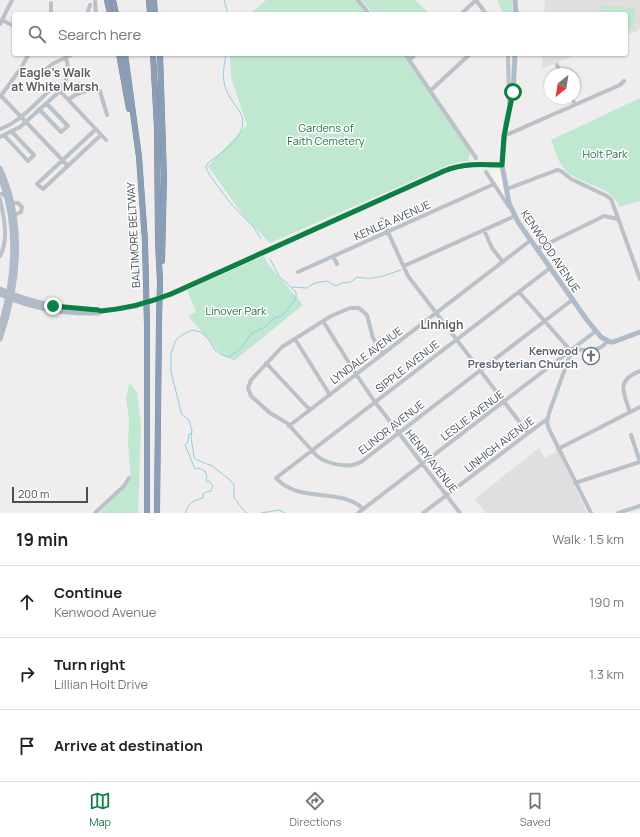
<!DOCTYPE html>
<meta charset="utf-8">
<style>
:root{--surface:#fff;--page:#f6f6f6;--text:#222;--muted:#767676;--line:#e0e0e0;--accent:#0b8043}
body{margin:0;font-family:Manrope,sans-serif;background:var(--page);color:var(--text)}
.compass{position:absolute;left:544px;top:68px;width:36px;height:36px;border-radius:50%;background:var(--surface);box-shadow:0 1px 3px #0004;rotate:210deg}
.scale{position:absolute;left:12px;bottom:10px;width:76px;box-sizing:border-box;padding-left:4px;border:2px solid #485058;border-top:0;font-size:11px;line-height:14px;white-space:nowrap;color:#485058;-webkit-text-stroke:3px #fff;paint-order:stroke}
.stop{position:absolute;width:12px;height:12px;margin:-9px;border:3px solid #0b8043;border-radius:50%;background:#fff}
.stop.end{background:#0b8043;border-color:#fff;box-shadow:0 1px 4px #0008}
.list{margin:0;padding:0;list-style:none}
h2{display:flex;justify-content:space-between;align-items:center;height:52px;margin:0;padding:0 16px;font-size:17px}
h2 small{font-size:13px;font-weight:400;color:var(--muted)}
.list li{display:grid;grid-template-columns:26px 1fr auto;gap:12px;align-items:center;box-sizing:border-box;height:72px;padding:0 16px;border-top:1px solid var(--line)}
.list b{display:block;font-size:15px;white-space:nowrap}
.list p{margin:0;font-size:13px;white-space:nowrap;color:var(--muted)}
.list em{font-size:13px;font-style:normal;color:var(--muted)}
.icon{flex:none;width:22px;height:22px;fill:none;stroke:currentColor;stroke-width:2;stroke-linecap:round;stroke-linejoin:round}
.map{position:relative;flex:none;width:640px;height:513px;overflow:hidden}
.search{position:absolute;background:var(--surface);box-shadow:0 1px 3px #0004;left:12px;right:12px;top:12px;height:44px;display:flex;align-items:center;gap:10px;box-sizing:border-box;padding:0 14px;border-radius:4px;color:var(--muted);font-size:15px}
.sheet{height:268px;background:var(--surface)}
nav{display:flex;justify-content:space-around;align-items:center;box-sizing:border-box;height:56px;border-top:1px solid var(--line);background:var(--surface);font-size:11px;color:var(--muted)}
nav a{display:grid;justify-items:center;gap:2px}
nav .on{color:var(--accent)}
.map>svg:first-child{display:block}
.commercial{fill:#f9f5e8}
.education{fill:#e0dede}
.green{fill:#c0e8d1}
.lines{fill:none;stroke-linecap:round;stroke-linejoin:round}
.stream{stroke:#93cde0;stroke-width:1}
.highway-casing{stroke:#7689a2;stroke-width:6}
.minor{stroke:#bac1c8;stroke-width:4}
.major{stroke:#b0bbc9;stroke-width:5}
.highway{stroke:#8b9eb6;stroke-width:5.5}
.major-bridge{stroke:#b0bbc9;stroke-width:5}
.route{stroke:#0b8043;stroke-width:5}
.labels{text-anchor:middle;dominant-baseline:central;stroke-width:3;stroke-linejoin:round;paint-order:stroke}
.park-label{font-size:11px;fill:#22704c;stroke:#fff}
.street-label{font-size:11px;fill:#485058;stroke:#fff}
.worship-label{font-size:11px;font-weight:bold;fill:#5b616d;stroke:#fff;text-anchor:end}
.neighbourhood-label{font-size:12px;font-weight:bold;fill:#5b5d61;stroke:#fff}
</style>
<div class="map">
<svg width="640" height="513" viewBox="0 0 640 513">
<rect width="100%" height="100%" fill="#efeded"/>
<path class="commercial" d="M 499,169 L 500,169 L 506,195 L 505,196 L 489,173 Z"/>
<path class="education" d="M 545,0 L 640,0 L 640,28 L 638,31 L 626,35 L 626,14 L 544,14 Z
M 542,54 L 578,54 L 542,69 Z
M 539,448 L 544,458 L 558,451 L 587,513 L 486,513 L 475,499 Z"/>
<path class="green" d="M 266,0 L 356,0 L 367,14 L 250,14 Z
M 362,0 L 415,0 L 430,14 L 373,14 Z
M 497,0 L 512,0 L 513,14 L 503,14 Z
M 600,5 L 635,8 L 634,29 L 626,28 L 626,14 L 599,14 Z
M 230,54 L 403,54 L 470,152 L 468,161 L 460,162 L 444,167 L 270,243 L 242,214 L 208,166 L 247,125 L 231,77 Z
M 640,98 L 640,201 L 619,207 C 613,186 581,185 566,171 C 558,163 555,150 551,140 Z
M 264,256 L 268,264 L 303,305 L 234,361 L 221,354 L 188,316 L 196,312 L 187,290 Z
M 130,383 L 137,392 L 141,426 L 138,513 L 99,513 L 126,486 L 131,479 L 128,445 L 129,419 L 126,398 L 129,384 Z"/>
<g class="lines">
<path class="stream" d="M 224,0 L 228,14
M 226,54 C 225,63 222,73 224,82 C 226,94 234,103 240,112 C 252,134 222,152 208,163 L 206,167 L 209,174 L 231,204 L 253,226 L 261,239
M 292,287 L 307,288 L 315,283 L 327,281 L 336,286 L 342,283 L 351,282 L 357,277 C 375,281 384,275 401,270
M 185,513 C 189,502 193,501 203,498 L 203,494 L 206,492 L 211,491 L 213,486 L 209,481 L 207,482 L 206,479 L 207,477 L 205,471 L 199,468 L 195,469 L 185,445 L 188,442 L 189,434 L 192,433
M 247,513 L 245,512 L 234,498 L 234,485 L 229,479 L 212,466 L 197,460 L 194,457 L 191,437 L 192,431 L 189,420 L 182,415 L 171,372 L 171,354 L 174,345 L 176,340 L 182,335 L 192,330 L 201,332 L 209,340 L 215,350 L 222,355 L 229,357 L 242,348 L 251,334 L 267,326 L 274,318 L 282,316 L 296,298 L 296,292 L 279,276 L 270,259
M 261,513 L 279,510 L 285,513"/>
<g class="highway-casing">
<path id="highway" d="M 107,0 L 110,14
M 113,0 L 116,14
M 149,0 L 150,14
M 154,0 L 155,14
M 119,54 L 129,109
M 125,54 L 139,157 L 145,241 L 147,326 L 147,513
M 153,54 L 157,128 L 158,243 L 160,281 L 159,320 L 157,513
M 160,54 L 164,178 L 162,261"/>
</g>
<path class="minor" d="M 95,0 L 96,14
M 358,0 L 369,14
M 476,0 L 486,14
M 51,14 L 51,3
M 87,14 L 90,5
M 461,14 L 476,0
M 2,20 L 14,26
M 0,24 L 12,0
M 405,54 L 476,158
M 508,54 L 509,104
M 409,60 L 416,54
M 557,65 L 561,74
M 41,73 L 54,63 L 73,54
M 60,91 L 106,140
M 430,91 L 470,54
M 1,96 L 68,166
M 0,97 L 19,71 L 29,54
M 572,98 L 575,105
M 69,100 C 73,94 94,87 100,91 L 107,115
M 39,109 L 61,132 L 68,126 L 46,103
M 0,129 C 20,122 35,104 50,90
M 96,129 L 37,184 L 43,189 L 101,135
M 4,135 L 28,161 L 34,155 L 12,132
M 504,136 L 620,85 L 624,81
M 0,137 L 20,127 L 60,91 C 68,79 71,67 64,54
M 486,172 L 509,207
M 507,189 L 557,170 L 561,171 L 571,179 L 607,196 L 611,199 L 614,207 L 640,279
M 0,194 L 6,195
M 0,199 C 4,217 9,240 0,256
M 12,203 L 18,203 L 22,207 L 21,212 L 14,215
M 382,219 L 408,276 L 528,433
M 484,230 L 492,248 L 503,262
M 537,249 L 604,216 L 618,219
M 333,256 L 337,264
M 404,266 L 515,216
M 298,272 L 494,184
M 519,292 L 571,351
M 323,321 L 356,374 L 375,402 L 460,513
M 295,339 L 330,395
M 574,349 C 586,350 600,353 607,341
M 571,352 L 549,413 L 547,423 L 549,429 L 591,513
M 383,354 L 373,338 L 367,315 L 359,308 L 350,308 L 331,316 L 282,347 L 251,380 L 248,388 L 251,396 L 270,413 L 287,423 L 317,456 C 327,464 349,469 361,462 L 572,300
M 266,363 L 310,410
M 630,412 C 623,392 616,380 640,371
M 289,426 L 531,240
M 631,435 L 640,462
M 558,449 L 640,407
M 575,483 L 640,462
M 363,509 C 342,487 299,504 276,478 L 550,268
M 95,513 L 124,486 L 129,478
M 358,513 L 596,331
M 423,513 L 547,419
M 618,513 L 640,506"/>
<path class="major" d="M 515,0 L 516,14
M 515,54 L 513,92 L 506,123 L 503,153 L 502,165 L 509,203 L 518,222 L 587,320 L 601,337 L 610,342 L 613,342 L 640,332
M 0,168 C 25,222 19,285 0,339
M 0,177 C 19,225 15,279 0,327
M 0,289 C 31,303 63,309 97,310 L 101,311
M 0,294 C 31,308 64,314 98,313 L 101,311 L 136,306
M 171,294 L 444,171 C 463,163 482,164 502,165"/>
<use href="#highway" class="highway"/>
<path class="major-bridge" d="M 136,306 L 171,294"/>
</g>
<g class="lines">
<path class="route" d="M 53,306 L 98,310 L 101,311 C 126,309 148,303 171,294 L 444,171 C 463,163 482,164 502,165 L 504,136 L 513,92"/>
</g>
<defs>
<g id="church-ring" transform="scale(0.9)"><circle r="9.5" fill="#fff" stroke="#6b7280" stroke-width="1.5"/><path d="M-1.2-6h2.4v3.5h3.3v2.4h-3.3V6h-2.4V-.1h-3.3v-2.4h3.3Z" fill="#6b7280"/></g>
</defs>
<g fill-rule="evenodd">
<use href="#church-ring" x="591" y="356"/>
</g>
<g class="labels">
<g class="park-label">
<text x="326" y="127">Gardens of<tspan x="326" dy="13">Faith Cemetery</tspan></text>
<text x="605" y="153">Holt Park</text>
<text x="236" y="310">Linover Park</text>
</g>
<g class="street-label">
<text transform="translate(392 220) rotate(-24)">KENLEA AVENUE</text>
<text transform="translate(133 235) rotate(-93)">BALTIMORE BELTWAY</text>
<text transform="translate(551 251) rotate(56)">KENWOOD AVENUE</text>
<text transform="translate(366 355) rotate(-37)">LYNDALE AVENUE</text>
<text transform="translate(407 366) rotate(-38)">SIPPLE AVENUE</text>
<text transform="translate(472 415) rotate(-37)">LESLIE AVENUE</text>
<text transform="translate(391 427) rotate(-38)">ELINOR AVENUE</text>
<text transform="translate(499 444) rotate(-37)">LINHIGH AVENUE</text>
<text transform="translate(432 461) rotate(52)">HENRY AVENUE</text>
</g>
<g class="worship-label">
<text x="578" y="350">Kenwood<tspan x="578" dy="13">Presbyterian Church</tspan></text>
</g>
<g class="neighbourhood-label">
<text x="55" y="72">Eagle's Walk<tspan x="55" dy="14">at White Marsh</tspan></text>
<text x="442" y="324">Linhigh</text>
</g>
</g>
</svg>
<svg class="compass" viewBox="-18 -18 36 36"><path d="M0-13l5 13h-10z" fill="#e53935"/><path d="M0 13l5-13h-10z" fill="#767676"/></svg>
<div class="scale">200 m</div>
<div class="stop" style="left:513px;top:92px"></div>
<div class="stop end" style="left:53px;top:306px"></div>
<div class="search"><svg class="icon" aria-label="search" viewBox="0 0 24 24"><circle cx="10" cy="10" r="6"/><path d="M15 15l6 6"/></svg>Search here</div>
</div>
<section class="sheet">
<h2>19 min<small>Walk · 1.5 km</small></h2>
<ul class="list">
<li><svg class="icon" aria-label="ahead" viewBox="0 0 24 24"><path d="M12 20V5M6 11l6-6 6 6"/></svg><div><b>Continue</b><p>Kenwood Avenue</p></div><em>190 m</em></li>
<li><svg class="icon" aria-label="right" viewBox="0 0 24 24"><path d="M7 20v-9h11M14 6l5 5-5 5"/></svg><div><b>Turn right</b><p>Lillian Holt Drive</p></div><em>1.3 km</em></li>
<li><svg class="icon" aria-label="arrive" viewBox="0 0 24 24"><path d="M6 21V4h12l-3 4 3 4H6"/></svg><div><b>Arrive at destination</b></div></li>
</ul>
</section>
<nav>
<a class="on"><svg class="icon" aria-label="map" viewBox="0 0 24 24"><path d="M3 6l6-2 6 2 6-2v14l-6 2-6-2-6 2zM9 4v14M15 6v14"/></svg>Map</a>
<a><svg class="icon" aria-label="directions" viewBox="0 0 24 24"><path d="M12 3l9 9-9 9-9-9zM9 14v-3h6M13 9l2 2-2 2"/></svg>Directions</a>
<a><svg class="icon" aria-label="saved" viewBox="0 0 24 24"><path d="M7 4h10v16l-5-4-5 4z"/></svg>Saved</a>
</nav>
